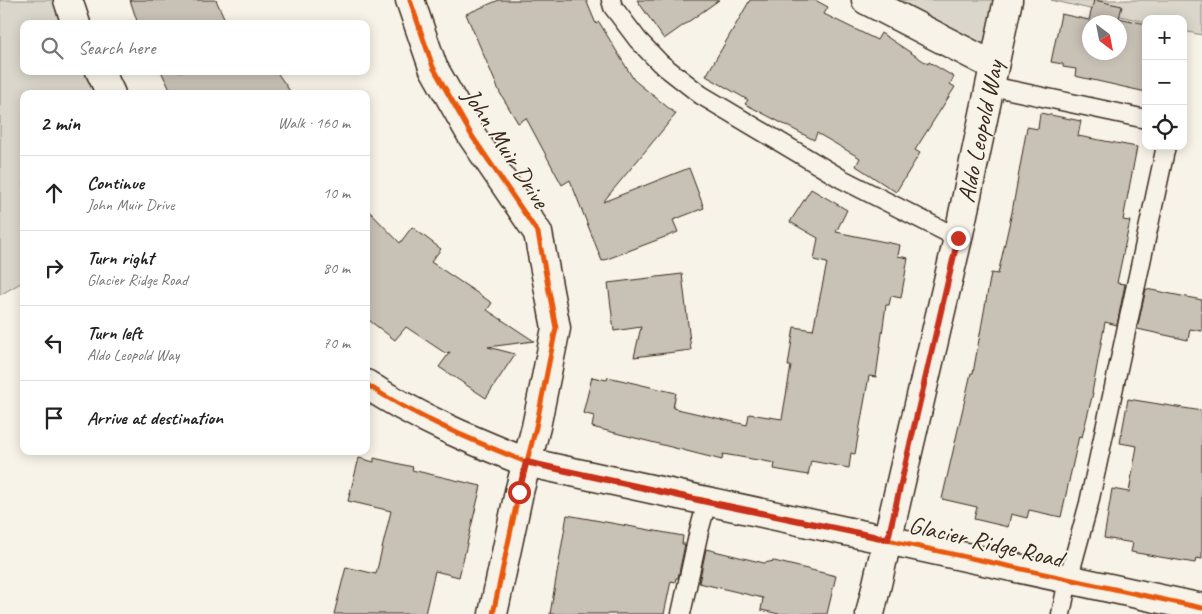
<!DOCTYPE html>
<meta charset="utf-8">
<style>
:root{--surface:#fff;--page:#f6f6f6;--text:#222;--muted:#767676;--line:#e0e0e0}
body{margin:0;font-family:Caveat,sans-serif;background:var(--page);color:var(--text)}
.controls{position:absolute;right:15px;top:15px;display:grid;overflow:hidden;border-radius:10px;box-shadow:0 2px 12px #0003}
.controls button{width:45px;height:45px;display:grid;place-items:center;padding:0;border:0;border-bottom:1px solid var(--line);background:var(--surface);color:var(--text);font:25px sans-serif}
.compass{position:absolute;left:1082px;top:15px;width:45px;height:45px;border-radius:50%;background:var(--surface);box-shadow:0 2px 12px #0003;rotate:148deg}
.stop{position:absolute;width:15px;height:15px;margin:-11px;border:4px solid #c8321e;border-radius:50%;background:#fff}
.stop.end{background:#c8321e;border-color:#fff;box-shadow:0 1px 5px #0008}
.list{margin:0;padding:0;list-style:none}
h2{display:flex;justify-content:space-between;align-items:center;height:65px;margin:0;padding:0 20px;font-size:21px}
h2 small{font-size:16px;font-weight:400;color:var(--muted)}
.list li{display:grid;grid-template-columns:32px 1fr auto;gap:15px;align-items:center;box-sizing:border-box;height:75px;padding:0 20px;border-top:1px solid var(--line)}
.list b{display:block;font-size:19px;white-space:nowrap}
.list p{margin:0;font-size:16px;white-space:nowrap;color:var(--muted)}
.list em{font-size:16px;font-style:normal;color:var(--muted)}
.icon{flex:none;width:28px;height:28px;fill:none;stroke:currentColor;stroke-width:2;stroke-linecap:round;stroke-linejoin:round}
.map{position:relative;flex:none;width:1202px;height:614px;overflow:hidden}
.search{position:absolute;background:var(--surface);box-shadow:0 2px 12px #0003;left:20px;top:20px;width:350px;height:55px;display:flex;align-items:center;gap:12px;box-sizing:border-box;padding:0 18px;border-radius:10px;color:var(--muted);font-size:19px}
.panel{position:absolute;background:var(--surface);box-shadow:0 2px 12px #0003;left:20px;top:90px;width:350px;height:365px;border-radius:10px}
.map>svg:first-child{display:block}
.green{fill:#dbd6cb;stroke:#8b8074}
.building{fill:#c8c1b6;stroke:#3b2a1e;fill-rule:evenodd}
.lines{fill:none;stroke-linecap:round;stroke-linejoin:round}
.service-casing{stroke:#3b2a1e;stroke-width:21}
.minor-casing{stroke:#3b2a1e;stroke-width:31}
.service{stroke:#f7f3e8;stroke-width:18}
.minor{stroke:#f7f3e8;stroke-width:28}
.cycleway-casing{stroke:#f7f3e8;stroke-width:8}
.cycleway{stroke:#e8590c;stroke-width:5}
.route{stroke:#c8321e;stroke-width:6}
.labels{text-anchor:middle;dominant-baseline:central;stroke-width:4;stroke-linejoin:round;paint-order:stroke}
.street-label{font-size:25px;fill:#3b2a1e;stroke:#f7f3e8}
</style>
<div class="map">
<svg width="1202" height="614" viewBox="0 0 1202 614">
<rect width="100%" height="100%" fill="#f7f3e8"/>
<filter id="ink" filterUnits="userSpaceOnUse"><feTurbulence type="fractalNoise" baseFrequency=".02" numOctaves="2"/><feDisplacementMap in="SourceGraphic" scale="10" xChannelSelector="R" yChannelSelector="G"/><feConvolveMatrix kernelMatrix="1 2 1 2 8 2 1 2 1" color-interpolation-filters="sRGB"/></filter>
<g filter="url(#ink)">
<path class="green" d="M 0,0 L 68,0 L 76,24 L 24,24 L 24,71 L 100,71 L 111,94 L 24,94 L 24,281 L 0,295 Z
M 866,0 L 1008,0 L 994,66 Z
M 1051,0 L 1202,0 L 1202,35 L 1183,31 L 1183,19 L 1146,19 L 1146,22 Z"/>
<path class="building" d="M 130,0 L 216,0 L 227,24 L 138,24 Z
M 499,0 L 586,0 L 596,24 L 599,22 L 634,80 L 676,114 L 603,202 L 689,168 L 704,208 L 673,220 L 678,232 L 602,261 L 570,180 L 562,185 L 526,118 L 518,123 L 500,93 L 466,14 Z
M 637,0 L 719,0 L 664,39 Z
M 750,0 L 815,0 L 828,7 L 824,14 L 877,40 L 881,33 L 928,64 L 929,62 L 954,77 L 950,84 L 955,87 L 915,150 L 920,153 L 896,192 L 856,166 L 860,158 L 817,133 L 814,140 L 745,104 L 748,100 L 706,76 Z
M 1094,0 L 1122,6 L 1119,18 L 1146,24 L 1146,92 L 1075,76 L 1076,69 L 1063,67 L 1063,64 L 1051,62 L 1061,14 L 1089,20 ZM 1090,22 L 1120,22 L 1120,52 L 1090,52 Z
M 161,71 L 276,71 L 292,94 L 172,94 Z
M 1040,113 L 1081,121 L 1078,136 L 1137,147 L 1123,220 L 1130,221 L 1117,283 L 1125,284 L 1117,325 L 1105,322 L 1092,393 L 1093,393 L 1082,437 L 1079,436 L 1061,517 L 1029,510 L 1027,518 L 1011,514 L 1008,527 L 974,519 L 977,507 L 942,499 L 971,373 L 973,373 L 991,273 L 998,274 L 1012,212 L 1027,127 L 1038,129 Z
M 811,189 L 847,210 L 836,232 L 900,245 L 898,256 L 908,258 L 901,298 L 891,296 L 889,305 L 886,305 L 876,377 L 869,376 L 855,454 L 851,453 L 849,468 L 811,461 L 808,475 L 774,469 L 775,463 L 723,454 L 722,460 L 592,427 L 594,416 L 583,413 L 592,377 L 607,380 L 608,377 L 676,393 L 673,408 L 747,425 L 749,414 L 782,419 L 791,366 L 788,366 L 794,327 L 813,330 L 827,263 L 814,260 L 818,238 L 790,222 Z
M 366,208 L 400,243 L 412,227 L 441,249 L 431,262 L 492,303 L 487,310 L 534,341 L 488,347 L 515,354 L 486,398 L 439,367 L 450,352 L 445,353 L 406,327 L 395,340 L 366,318 Z
M 682,274 L 691,350 L 634,357 L 641,327 L 614,331 L 608,283 Z
M 1146,289 L 1202,300 L 1202,331 L 1190,329 L 1188,340 L 1137,329 Z
M 1128,399 L 1202,411 L 1202,559 L 1196,558 L 1195,563 L 1131,552 L 1133,543 L 1104,538 L 1112,489 L 1129,492 L 1137,446 L 1120,443 Z
M 359,458 L 374,462 L 374,458 L 413,467 L 412,470 L 481,486 L 459,577 L 435,571 L 425,614 L 334,614 L 346,567 L 376,574 L 391,511 L 348,501 Z
M 567,515 L 683,536 L 682,544 L 685,544 L 678,578 L 676,578 L 675,582 L 671,581 L 664,614 L 550,614 Z
M 706,549 L 764,563 L 774,561 L 836,576 L 827,614 L 779,614 L 761,610 L 763,598 L 699,583 Z"/>
<g class="lines">
<g class="service-casing">
<path id="service" d="M 611,0 L 613,7 L 638,40 L 660,63 L 701,95 L 842,179 L 958,238
M 991,86 L 1146,119
M 681,614 L 699,531 L 707,502
M 1061,614 L 1068,580 L 1089,503 L 1166,146"/>
</g>
<g class="minor-casing">
<g id="minor">
<path d="M 68,0 L 76,24"/>
<path d="M 410,0 L 433,67 L 472,136 L 538,233 L 556,328 L 536,427 L 519,492 L 493,614"/>
<path d="M 866,0 L 994,66"/>
<path d="M 100,71 L 111,94"/>
<path d="M 366,384 C 414,416 473,441 526,462 L 1202,608"/>
<path id="s1" d="M 870,614 L 958,238 L 1008,0"/>
</g>
</g>
<use href="#service" class="service"/>
<use href="#minor" class="minor"/>
<g class="cycleway-casing">
<path id="cycleway" d="M 410,0 L 433,67 L 472,136 L 538,233 L 556,328 L 536,427 L 519,492 L 493,614
M 366,384 C 414,416 473,441 526,462 L 1202,608"/>
</g>
<use href="#cycleway" class="cycleway"/>
</g>
</g>
<g class="lines" filter="url(#ink)">
<path class="route" d="M 519,492 L 526,462 L 707,502 L 888,539 L 958,238"/>
</g>
<g class="labels">
<g class="street-label">
<text stroke="none"><textPath href="#s1" startOffset="495">Aldo Leopold Way</textPath></text>
<text transform="translate(506 148) rotate(57)">John Muir Drive</text>
<text transform="translate(986 542) rotate(13)">Glacier Ridge Road</text>
</g>
</g>
</svg>
<div class="controls">
<button>+</button>
<button>−</button>
<button><svg class="icon" aria-label="locate" viewBox="0 0 24 24"><circle cx="12" cy="12" r="6"/><path d="M12 2v4M12 18v4M2 12h4M18 12h4"/></svg></button>
</div>
<svg class="compass" viewBox="-18 -18 36 36"><path d="M0-13l5 13h-10z" fill="#e53935"/><path d="M0 13l5-13h-10z" fill="#767676"/></svg>
<div class="stop" style="left:519px;top:492px"></div>
<div class="stop end" style="left:958px;top:238px"></div>
<div class="search"><svg class="icon" aria-label="search" viewBox="0 0 24 24"><circle cx="10" cy="10" r="6"/><path d="M15 15l6 6"/></svg>Search here</div>
<section class="panel">
<h2>2 min<small>Walk · 160 m</small></h2>
<ul class="list">
<li><svg class="icon" aria-label="ahead" viewBox="0 0 24 24"><path d="M12 20V5M6 11l6-6 6 6"/></svg><div><b>Continue</b><p>John Muir Drive</p></div><em>10 m</em></li>
<li><svg class="icon" aria-label="right" viewBox="0 0 24 24"><path d="M7 20v-9h11M14 6l5 5-5 5"/></svg><div><b>Turn right</b><p>Glacier Ridge Road</p></div><em>80 m</em></li>
<li><svg class="icon" aria-label="left" viewBox="0 0 24 24"><path d="M17 20v-9H6M10 6l-5 5 5 5"/></svg><div><b>Turn left</b><p>Aldo Leopold Way</p></div><em>70 m</em></li>
<li><svg class="icon" aria-label="arrive" viewBox="0 0 24 24"><path d="M6 21V4h12l-3 4 3 4H6"/></svg><div><b>Arrive at destination</b></div></li>
</ul>
</section>
</div>
